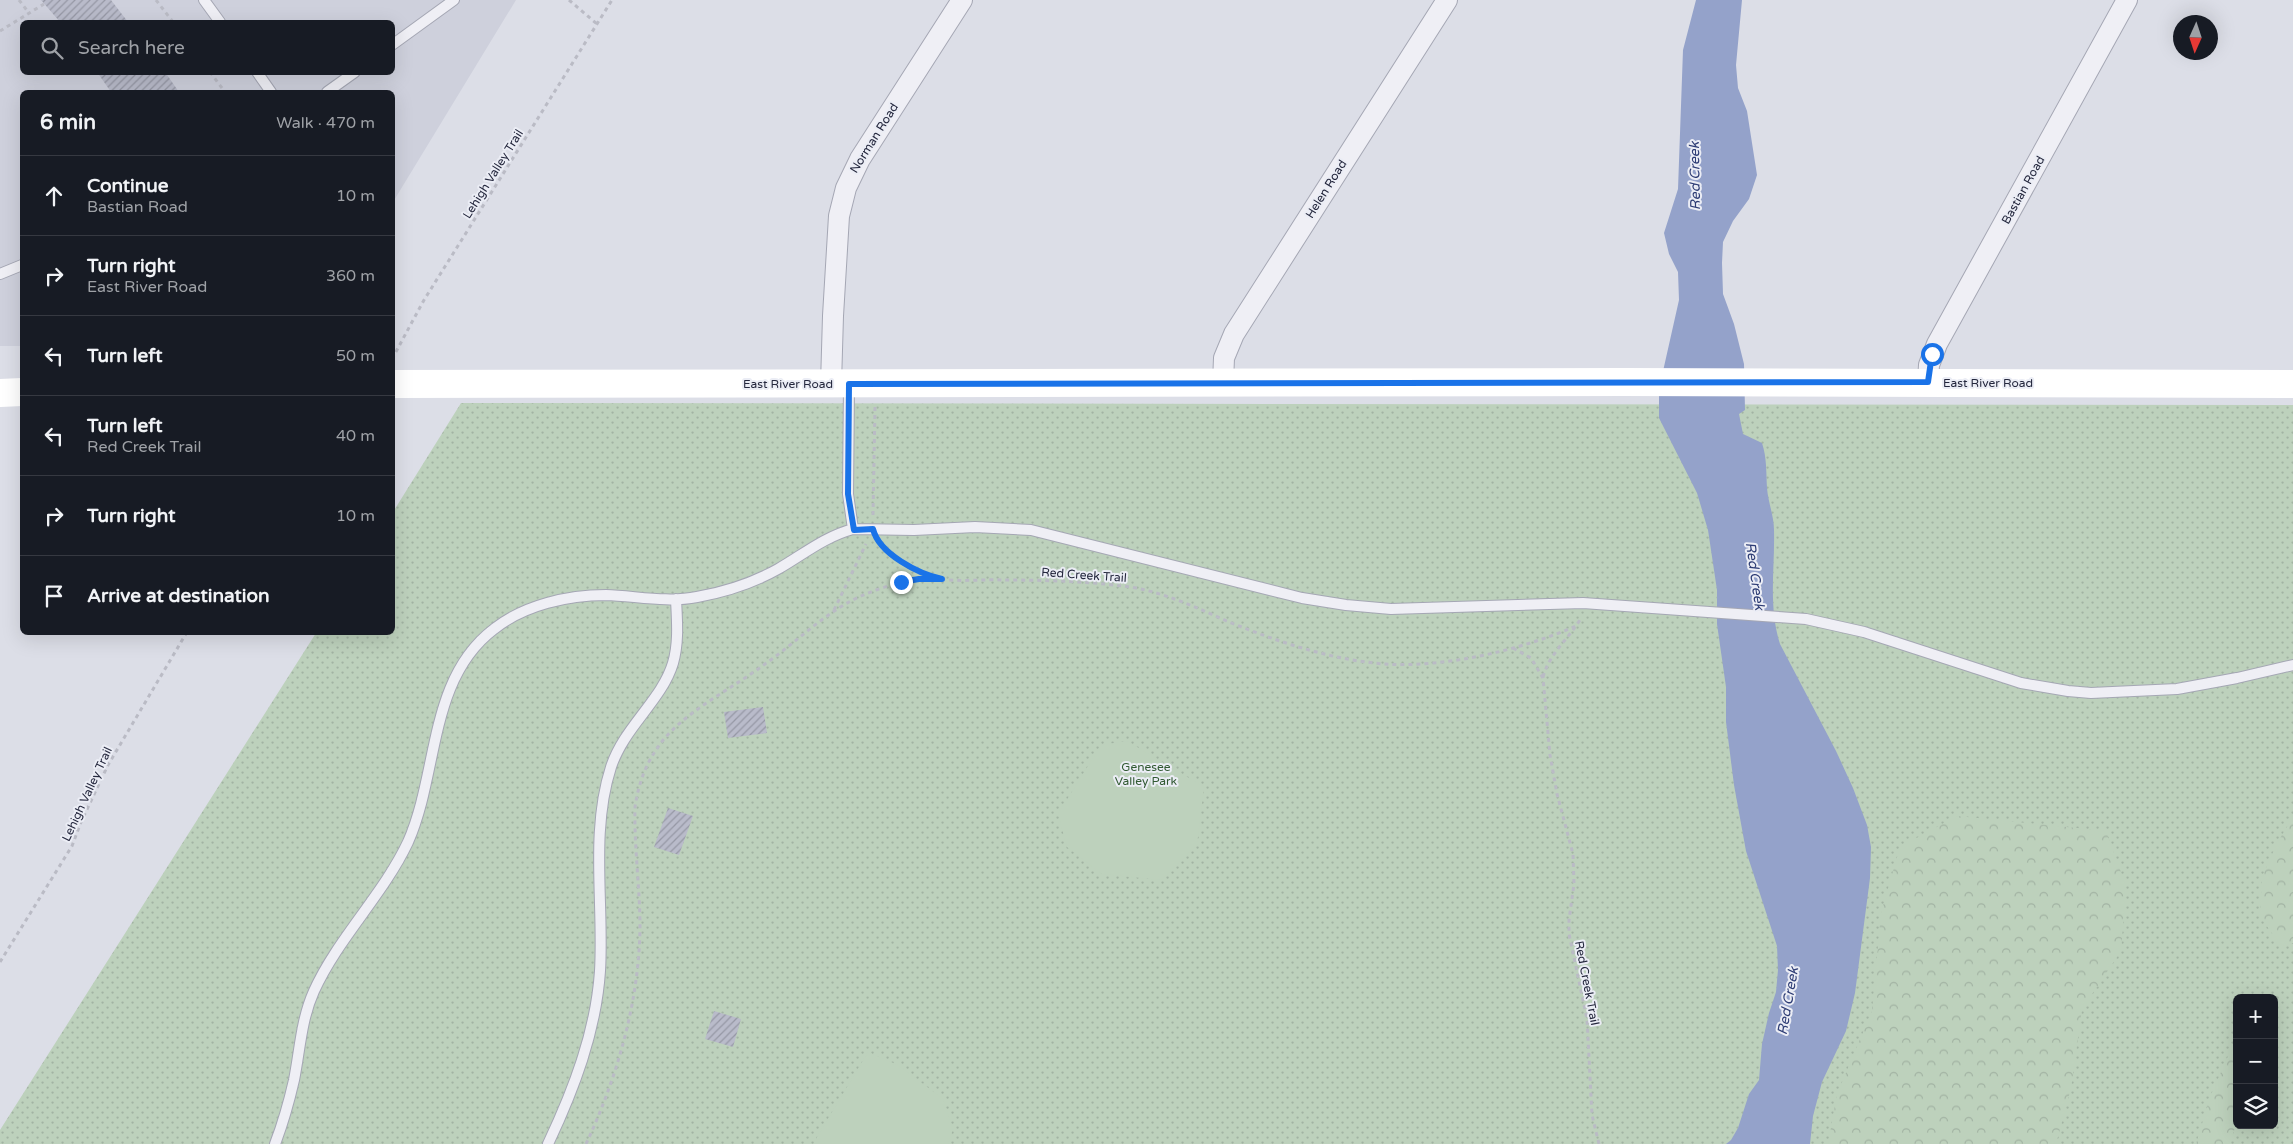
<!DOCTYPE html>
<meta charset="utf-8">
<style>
:root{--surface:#171b24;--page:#242831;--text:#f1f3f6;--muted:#9ea1a6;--line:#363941}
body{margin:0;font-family:"Varela Round",sans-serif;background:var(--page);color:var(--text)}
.controls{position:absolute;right:15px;bottom:15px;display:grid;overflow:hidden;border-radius:8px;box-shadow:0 5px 20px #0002}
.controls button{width:45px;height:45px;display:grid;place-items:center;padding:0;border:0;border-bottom:1px solid var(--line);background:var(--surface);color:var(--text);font:25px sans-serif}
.compass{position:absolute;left:2173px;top:15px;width:45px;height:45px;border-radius:50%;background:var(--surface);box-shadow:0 5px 20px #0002;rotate:183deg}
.stop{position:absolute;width:15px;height:15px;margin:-11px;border:4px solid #1a73e8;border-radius:50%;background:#fff}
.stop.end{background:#1a73e8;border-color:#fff;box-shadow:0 1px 5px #0008}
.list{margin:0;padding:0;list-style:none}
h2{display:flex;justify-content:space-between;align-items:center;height:65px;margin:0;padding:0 20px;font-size:21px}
h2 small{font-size:16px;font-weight:400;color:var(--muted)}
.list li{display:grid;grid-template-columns:32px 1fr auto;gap:15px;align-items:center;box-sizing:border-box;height:80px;padding:0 20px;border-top:1px solid var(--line)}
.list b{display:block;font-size:19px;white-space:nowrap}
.list p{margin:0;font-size:16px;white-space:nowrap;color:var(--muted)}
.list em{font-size:16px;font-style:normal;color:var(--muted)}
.icon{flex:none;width:28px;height:28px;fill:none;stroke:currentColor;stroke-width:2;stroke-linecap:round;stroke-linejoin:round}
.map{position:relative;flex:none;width:2293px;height:1144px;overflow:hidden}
.search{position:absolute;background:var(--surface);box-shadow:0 5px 20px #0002;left:20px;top:20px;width:375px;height:55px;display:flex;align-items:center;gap:12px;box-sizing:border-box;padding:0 18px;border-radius:8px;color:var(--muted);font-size:19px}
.panel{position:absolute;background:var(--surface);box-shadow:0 5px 20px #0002;left:20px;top:90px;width:375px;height:545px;border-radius:8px}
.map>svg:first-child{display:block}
.built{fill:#ced0dc;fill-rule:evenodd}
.grass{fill:url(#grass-dots);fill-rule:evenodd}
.forest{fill:url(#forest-crowns)}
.garden{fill:#bdd1bc}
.water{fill:#94a2ca}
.building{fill:url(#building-hatch)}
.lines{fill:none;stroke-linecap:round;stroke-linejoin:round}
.lane-casing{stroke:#a5a7b4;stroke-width:12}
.street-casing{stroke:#a5a7b4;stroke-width:22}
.path{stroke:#babbc5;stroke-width:3;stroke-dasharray:4 4;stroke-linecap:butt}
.lane{stroke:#efeff5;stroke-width:10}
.street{stroke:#efeff5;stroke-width:20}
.secondary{stroke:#fff;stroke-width:28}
.route{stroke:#1a73e8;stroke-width:6}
.labels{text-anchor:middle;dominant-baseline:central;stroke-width:4;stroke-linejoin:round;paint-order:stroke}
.street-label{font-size:12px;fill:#25283e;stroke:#ebedf5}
.park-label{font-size:12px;fill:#325a33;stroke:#ebedf5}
.water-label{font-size:14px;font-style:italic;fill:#2d3c74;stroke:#ebedf5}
</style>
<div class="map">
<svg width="2293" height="1144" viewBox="0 0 2293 1144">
<defs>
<pattern id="grass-dots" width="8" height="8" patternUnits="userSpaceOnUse" patternTransform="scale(1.25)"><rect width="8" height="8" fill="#bdd1bc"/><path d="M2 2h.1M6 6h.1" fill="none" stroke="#a2b3a3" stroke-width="1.8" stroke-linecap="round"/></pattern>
<pattern id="forest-crowns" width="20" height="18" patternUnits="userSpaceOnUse" patternTransform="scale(1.25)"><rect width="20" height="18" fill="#bdd1bc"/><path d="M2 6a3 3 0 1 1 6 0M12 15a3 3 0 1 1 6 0" fill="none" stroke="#a2b3a3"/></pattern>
<pattern id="building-hatch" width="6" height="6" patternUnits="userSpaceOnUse" patternTransform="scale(1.25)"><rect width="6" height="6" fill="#b9bbca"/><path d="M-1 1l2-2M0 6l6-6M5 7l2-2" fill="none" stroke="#9698a5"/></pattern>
</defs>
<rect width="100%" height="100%" fill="#dcdee7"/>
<path class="built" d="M 0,0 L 516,0 L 393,202 L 392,92 L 22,92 L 22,346 L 0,346 ZM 22,22 L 392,22 L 392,72 L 22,72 Z"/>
<path class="grass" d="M 461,403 L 2293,405 L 2293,1144 L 0,1144 L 0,1130 L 316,633 L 392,632 L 393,512 ZM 2237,998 L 2274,998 L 2274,1125 L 2237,1125 Z"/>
<path class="forest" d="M 1957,816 L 2106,831 L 2126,886 L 2121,951 L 2082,1009 L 2071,1088 L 2056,1144 L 1828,1144 L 1837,1094 L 1872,1011 L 1881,913 L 1900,847 Z
M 2293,817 L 2293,943 L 2280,945 L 2260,916 L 2262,877 L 2277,843 Z
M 2237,1036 L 2237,1123 L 2229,1144 L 2196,1144 L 2210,1097 Z"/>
<path class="garden" d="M 1127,741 L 1204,787 L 1197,845 L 1161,880 L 1102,874 L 1067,847 L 1058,814 L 1101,745 Z
M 868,1052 L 898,1065 L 943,1099 L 953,1129 L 948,1144 L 817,1144 L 817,1137 Z"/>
<path class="water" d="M 1696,0 L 1742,0 L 1736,65 L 1738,88 L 1747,111 L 1757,175 L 1749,199 L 1733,221 L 1723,242 L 1722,263 L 1723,294 L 1734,324 L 1744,364 L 1745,410 L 1739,414 L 1743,434 L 1762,443 C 1767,458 1766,473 1767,488 C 1768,502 1774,516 1774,530 C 1775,569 1768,606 1780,644 L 1836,751 L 1853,788 L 1867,825 L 1871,847 L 1870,878 L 1855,993 L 1846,1031 L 1822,1082 L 1813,1116 L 1810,1144 L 1726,1144 L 1731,1140 L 1738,1128 L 1749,1094 L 1759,1080 L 1762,1044 L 1769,1013 L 1776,992 L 1778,970 L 1777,946 L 1746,851 L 1734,785 L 1726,722 L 1726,687 L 1717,624 L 1717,590 L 1708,530 L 1697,493 L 1659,418 L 1659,389 L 1679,300 L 1678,272 L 1669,254 L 1664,233 L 1678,189 L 1683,50 Z"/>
<path class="building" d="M 41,0 L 111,0 L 128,22 L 60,22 Z
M 97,72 L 165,72 L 179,92 L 111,92 Z
M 763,707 L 767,733 L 728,738 L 724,712 Z
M 668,808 L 693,816 L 679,855 L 654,847 Z
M 714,1011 L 741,1019 L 733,1047 L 705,1039 Z"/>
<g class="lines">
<g class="lane-casing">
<path id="lane" d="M 204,0 L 220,22
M 392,45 L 454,0
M 257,72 L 271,92
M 327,92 L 355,72
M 0,274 L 22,265
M 853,529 L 914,530 L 975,527 L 1031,530 L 1302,598 L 1346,605 L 1391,609 L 1583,603 L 1806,619 L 1864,632 L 2021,683 L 2068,691 L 2091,693 L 2177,689 L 2237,678 L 2293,665
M 275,1144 C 283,1123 289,1102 294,1080 C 300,1050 301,1020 314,991 C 338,938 383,895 408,842 C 439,772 428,679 494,629 C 524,605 568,595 606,595 C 636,596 667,603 697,597 C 725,592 753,583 778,569 C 804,554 824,537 853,529 L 848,494 L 849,385
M 548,1144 C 574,1089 596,1031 600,971 C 604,903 590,832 611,767 C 624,727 662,700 673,663 C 679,642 677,621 676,599"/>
</g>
<g class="street-casing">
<path id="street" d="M 1928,382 L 1929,365 L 1937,344 L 2127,0
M 1223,383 L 1224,358 L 1234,334 L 1447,0
M 831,384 L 833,316 L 839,216 L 846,188 L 860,159 L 962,0"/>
</g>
<path class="path" d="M 19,0 L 29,13
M 156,0 L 173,22
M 569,0 L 597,24
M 0,31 L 44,4
M 210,72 L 225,92
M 392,359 L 424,300 L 612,0
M 873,515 L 875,407
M 880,544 C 893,557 912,572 930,577 C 952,583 979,579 1002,580 C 1042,580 1083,581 1122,586 C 1160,590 1195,607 1229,622 C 1279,642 1331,660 1385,664 C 1445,668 1521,650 1576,626
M 834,610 L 866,544
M 1513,648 L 1531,658 L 1543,678 L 1550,755 L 1557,794 L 1573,854 L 1574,884 L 1569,920 L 1569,934 L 1587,1019 L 1592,1115 L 1599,1144
M 1543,677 C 1550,652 1569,639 1581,618
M 0,962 L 72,846 L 81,822 L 108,765 L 187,632
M 586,1144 C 617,1078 639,1002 640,928 C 640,888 634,847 635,807 C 638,786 645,765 658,747 C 681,713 732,689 765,664 C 797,642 825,612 861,596 C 884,586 909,579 934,579"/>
<use href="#lane" class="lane"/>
<use href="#street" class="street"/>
<path class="secondary" d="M 392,384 L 1623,382 L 2293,384
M 0,393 L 22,392"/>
</g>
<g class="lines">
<path class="route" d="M 901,582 L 919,579 L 942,579 C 919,574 879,554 873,529 L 854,530 L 848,494 L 849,384 L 1928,382 L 1932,354"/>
</g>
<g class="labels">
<g class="street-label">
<text transform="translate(874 138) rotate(-58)">Norman Road</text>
<text transform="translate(493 174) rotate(-58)">Lehigh Valley Trail</text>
<text transform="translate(1326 189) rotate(-58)">Helen Road</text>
<text transform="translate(2023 190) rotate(-61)">Bastian Road</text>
<text x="1988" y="383">East River Road</text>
<text x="788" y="384">East River Road</text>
<text transform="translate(1084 575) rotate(4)">Red Creek Trail</text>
<text transform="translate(87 794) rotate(-65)">Lehigh Valley Trail</text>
<text transform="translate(1587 983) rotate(79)">Red Creek Trail</text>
</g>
<g class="park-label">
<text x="1146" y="767">Genesee<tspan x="1146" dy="14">Valley Park</tspan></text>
</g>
<g class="water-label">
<text transform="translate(1695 176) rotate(-91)">Red Creek</text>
<text transform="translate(1755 576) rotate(82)">Red Creek</text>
<text transform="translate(1788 1001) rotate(-80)">Red Creek</text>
</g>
</g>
</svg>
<div class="controls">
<button>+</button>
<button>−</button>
<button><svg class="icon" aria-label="layers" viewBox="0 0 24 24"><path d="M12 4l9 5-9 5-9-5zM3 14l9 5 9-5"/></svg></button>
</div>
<svg class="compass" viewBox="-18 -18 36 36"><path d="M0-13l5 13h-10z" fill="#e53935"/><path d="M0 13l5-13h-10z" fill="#9ea1a6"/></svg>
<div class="stop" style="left:1932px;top:354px"></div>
<div class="stop end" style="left:901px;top:582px"></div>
<div class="search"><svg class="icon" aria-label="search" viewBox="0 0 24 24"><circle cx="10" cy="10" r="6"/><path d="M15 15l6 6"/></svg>Search here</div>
<section class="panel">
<h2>6 min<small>Walk · 470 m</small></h2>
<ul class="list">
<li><svg class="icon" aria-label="ahead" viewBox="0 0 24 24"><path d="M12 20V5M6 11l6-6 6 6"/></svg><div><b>Continue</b><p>Bastian Road</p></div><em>10 m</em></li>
<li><svg class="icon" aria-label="right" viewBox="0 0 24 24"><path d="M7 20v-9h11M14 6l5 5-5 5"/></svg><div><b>Turn right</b><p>East River Road</p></div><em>360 m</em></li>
<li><svg class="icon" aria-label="left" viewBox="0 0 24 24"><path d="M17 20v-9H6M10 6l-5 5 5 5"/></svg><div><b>Turn left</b></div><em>50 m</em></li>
<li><svg class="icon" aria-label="left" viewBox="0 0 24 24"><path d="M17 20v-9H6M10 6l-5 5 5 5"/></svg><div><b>Turn left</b><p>Red Creek Trail</p></div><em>40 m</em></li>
<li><svg class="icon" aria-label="right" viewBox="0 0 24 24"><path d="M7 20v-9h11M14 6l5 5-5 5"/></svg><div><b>Turn right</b></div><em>10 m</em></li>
<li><svg class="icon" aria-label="arrive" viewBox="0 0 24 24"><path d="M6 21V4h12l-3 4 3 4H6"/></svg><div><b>Arrive at destination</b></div></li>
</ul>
</section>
</div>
